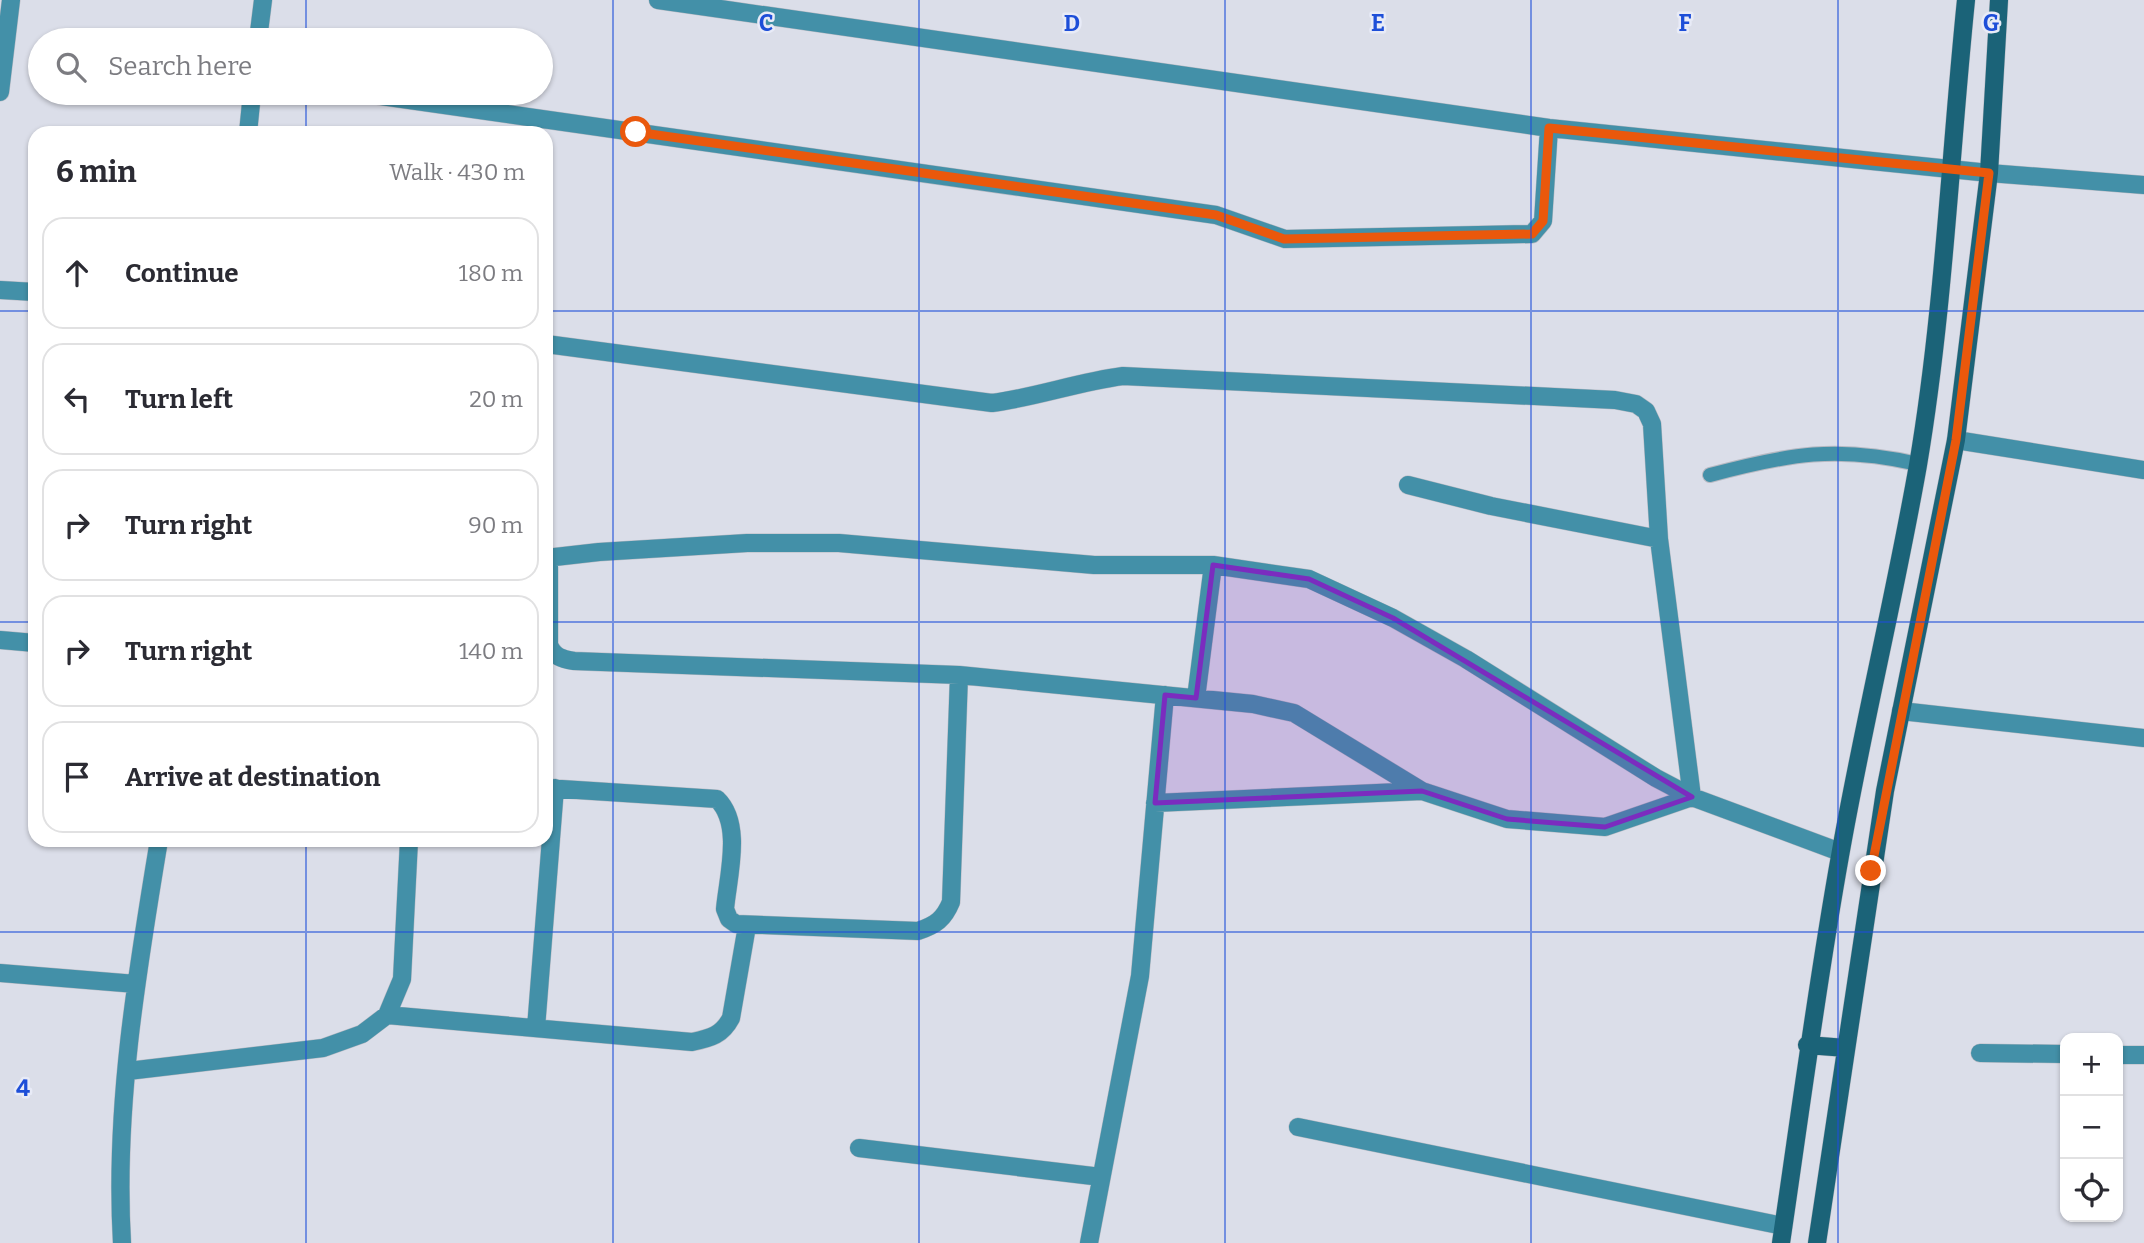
<!DOCTYPE html>
<meta charset="utf-8">
<style>
:root{--surface:#fff;--page:#f7f7f7;--text:#2b2b33;--muted:#7c7c81;--line:#e1e1e2}
body{margin:0;font-family:Bitter,serif;background:var(--page);color:var(--text)}
.controls{position:absolute;right:21px;bottom:21px;display:grid;overflow:hidden;border-radius:14px;box-shadow:0 2px 5px #0004}
.controls button{width:63px;height:63px;display:grid;place-items:center;padding:0;border:0;border-bottom:2px solid var(--line);background:var(--surface);color:var(--text);font:35px sans-serif}
.stop{position:absolute;width:21px;height:21px;margin:-16px;border:5px solid #ea580c;border-radius:50%;background:#fff}
.stop.end{background:#ea580c;border-color:#fff;box-shadow:0 2px 7px #0008}
.list{margin:0;padding:0;list-style:none}
h2{display:flex;justify-content:space-between;align-items:center;height:91px;margin:0;padding:0 28px;font-size:30px}
h2 small{font-size:23px;font-weight:400;color:var(--muted)}
.list li{display:grid;grid-template-columns:46px 1fr auto;gap:21px;align-items:center;box-sizing:border-box;height:112px;margin:0 14px 14px;padding:0 14px;border:2px solid var(--line);border-radius:21px}
.list b{display:block;font-size:26px;white-space:nowrap}
.list em{font-size:23px;font-style:normal;color:var(--muted)}
.icon{flex:none;width:38px;height:38px;fill:none;stroke:currentColor;stroke-width:2;stroke-linecap:round;stroke-linejoin:round}
.map{position:relative;flex:none;width:2144px;height:1243px;overflow:hidden}
.search{position:absolute;background:var(--surface);box-shadow:0 2px 5px #0004;left:28px;top:28px;width:525px;height:77px;display:flex;align-items:center;gap:18px;box-sizing:border-box;padding:0 24px;border-radius:38px;color:var(--muted);font-size:26px}
.panel{position:absolute;background:var(--surface);box-shadow:0 2px 5px #0004;left:28px;top:126px;width:525px;height:721px;border-radius:21px}
.map>svg:first-child{display:block}
.lines{fill:none;stroke-linecap:round;stroke-linejoin:round}
.service-casing{stroke:#b6b9c2;stroke-width:16}
.minor-casing{stroke:#b6b9c2;stroke-width:19}
.secondary-casing{stroke:#b6b9c2;stroke-width:19}
.service{stroke:#4390a8;stroke-width:14}
.minor{stroke:#4390a8;stroke-width:18}
.secondary{stroke:#1b6378;stroke-width:18}
.route{stroke:#ea580c;stroke-width:9}
.marked{fill:#7b2cbf;fill-opacity:0.2;stroke:#7b2cbf;stroke-width:5;stroke-linejoin:round}
.grid{fill:none;stroke:#1d4ed8;stroke-width:2;stroke-opacity:0.55}
.grid-label{font-size:23px;text-anchor:middle;font-weight:bold;fill:#1d4ed8;stroke:#e8ebf7;stroke-width:5;stroke-linejoin:round;paint-order:stroke}
</style>
<div class="map">
<svg width="2144" height="1243" viewBox="0 0 2144 1243">
<rect width="100%" height="100%" fill="#dbdee9"/>
<g class="lines">
<g class="service-casing">
<path id="service" d="M 1710,475 C 1789,454 1837,445 1918,464"/>
</g>
<g class="minor-casing">
<path id="minor" d="M 658,0 L 1549,128 L 1989,173 L 2144,185
M 258,40 L 263,0
M 0,92 L 11,0
M 360,93 L 1216,215 L 1285,239 L 1532,234 L 1543,221 L 1549,128
M 248,133 L 252,93
M 0,290 L 35,292
M 546,344 L 992,403 C 1037,397 1078,382 1123,376 L 1615,400 L 1636,404 L 1646,411 L 1652,424 L 1659,539
M 1956,440 L 2144,470
M 1408,485 L 1491,506 L 1659,539 L 1692,797 L 1840,852
M 546,558 L 599,552 L 747,543 L 839,543 L 1094,565 L 1213,565 L 1309,579 L 1393,618 L 1466,659 L 1656,778 L 1692,797
M 549,558 L 549,645 C 554,657 562,659 574,661 L 959,675 L 1253,704 L 1294,713 L 1422,791 L 1507,819 L 1605,827 L 1692,797
M 0,640 L 35,643
M 1196,698 L 1213,565
M 1901,711 L 2144,738
M 546,788 L 717,799 C 743,824 728,876 725,909 L 729,919 L 736,924 L 918,931 C 936,925 944,919 951,902 L 959,675
M 1155,803 L 1422,791
M 0,973 L 136,984
M 387,1015 L 692,1042 C 711,1038 722,1035 731,1018 L 747,926
M 536,1028 L 555,788
M 1980,1053 L 2065,1054
M 2118,1055 L 2144,1055
M 128,1071 L 323,1048 L 362,1034 L 387,1015 L 402,979 L 409,840
M 1298,1127 L 1783,1226
M 859,1148 L 1101,1177
M 122,1243 C 114,1109 137,972 159,840
M 1089,1243 L 1140,976 L 1165,695"/>
</g>
<g class="secondary-casing">
<path id="secondary" d="M 1807,1045 L 1846,1048
M 1781,1243 C 1800,1114 1817,984 1840,856 C 1863,725 1895,596 1918,465 C 1944,311 1950,155 1966,0
M 1817,1243 L 1885,791 L 1956,440 L 1989,173 L 1999,0"/>
</g>
<use href="#service" class="service"/>
<use href="#minor" class="minor"/>
<use href="#secondary" class="secondary"/>
</g>
<g class="lines">
<path class="route" d="M 636,132 L 1216,215 L 1284,239 L 1532,234 L 1543,221 L 1549,128 L 1989,173 L 1956,440 L 1871,871"/>
</g>
<path class="marked" d="M 1213,565 L 1309,579 L 1393,618 L 1692,797 L 1605,827 L 1507,819 L 1422,791 L 1155,803 L 1165,695 L 1196,698 Z"/>
<path class="grid" d="M 306,0 L 306,40M 613,0 L 613,1243M 919,0 L 919,1243M 1225,0 L 1225,1243M 1531,0 L 1531,1243M 1838,0 L 1838,1243M 306,93 L 306,133M 0,311 L 35,311M 546,311 L 2144,311M 0,622 L 35,622M 546,622 L 2144,622M 306,840 L 306,1243M 0,932 L 2144,932"/>
<g class="grid-label">
<text x="766" y="31">C</text>
<text x="1072" y="31">D</text>
<text x="1378" y="31">E</text>
<text x="1685" y="31">F</text>
<text x="1991" y="31">G</text>
<text x="23" y="1096">4</text>
</g>
</svg>
<div class="controls">
<button>+</button>
<button>−</button>
<button><svg class="icon" aria-label="locate" viewBox="0 0 24 24"><circle cx="12" cy="12" r="6"/><path d="M12 2v4M12 18v4M2 12h4M18 12h4"/></svg></button>
</div>
<div class="stop" style="left:636px;top:132px"></div>
<div class="stop end" style="left:1871px;top:871px"></div>
<div class="search"><svg class="icon" aria-label="search" viewBox="0 0 24 24"><circle cx="10" cy="10" r="6"/><path d="M15 15l6 6"/></svg>Search here</div>
<section class="panel">
<h2>6 min<small>Walk · 430 m</small></h2>
<ul class="list">
<li><svg class="icon" aria-label="ahead" viewBox="0 0 24 24"><path d="M12 20V5M6 11l6-6 6 6"/></svg><div><b>Continue</b></div><em>180 m</em></li>
<li><svg class="icon" aria-label="left" viewBox="0 0 24 24"><path d="M17 20v-9H6M10 6l-5 5 5 5"/></svg><div><b>Turn left</b></div><em>20 m</em></li>
<li><svg class="icon" aria-label="right" viewBox="0 0 24 24"><path d="M7 20v-9h11M14 6l5 5-5 5"/></svg><div><b>Turn right</b></div><em>90 m</em></li>
<li><svg class="icon" aria-label="right" viewBox="0 0 24 24"><path d="M7 20v-9h11M14 6l5 5-5 5"/></svg><div><b>Turn right</b></div><em>140 m</em></li>
<li><svg class="icon" aria-label="arrive" viewBox="0 0 24 24"><path d="M6 21V4h12l-3 4 3 4H6"/></svg><div><b>Arrive at destination</b></div></li>
</ul>
</section>
</div>
